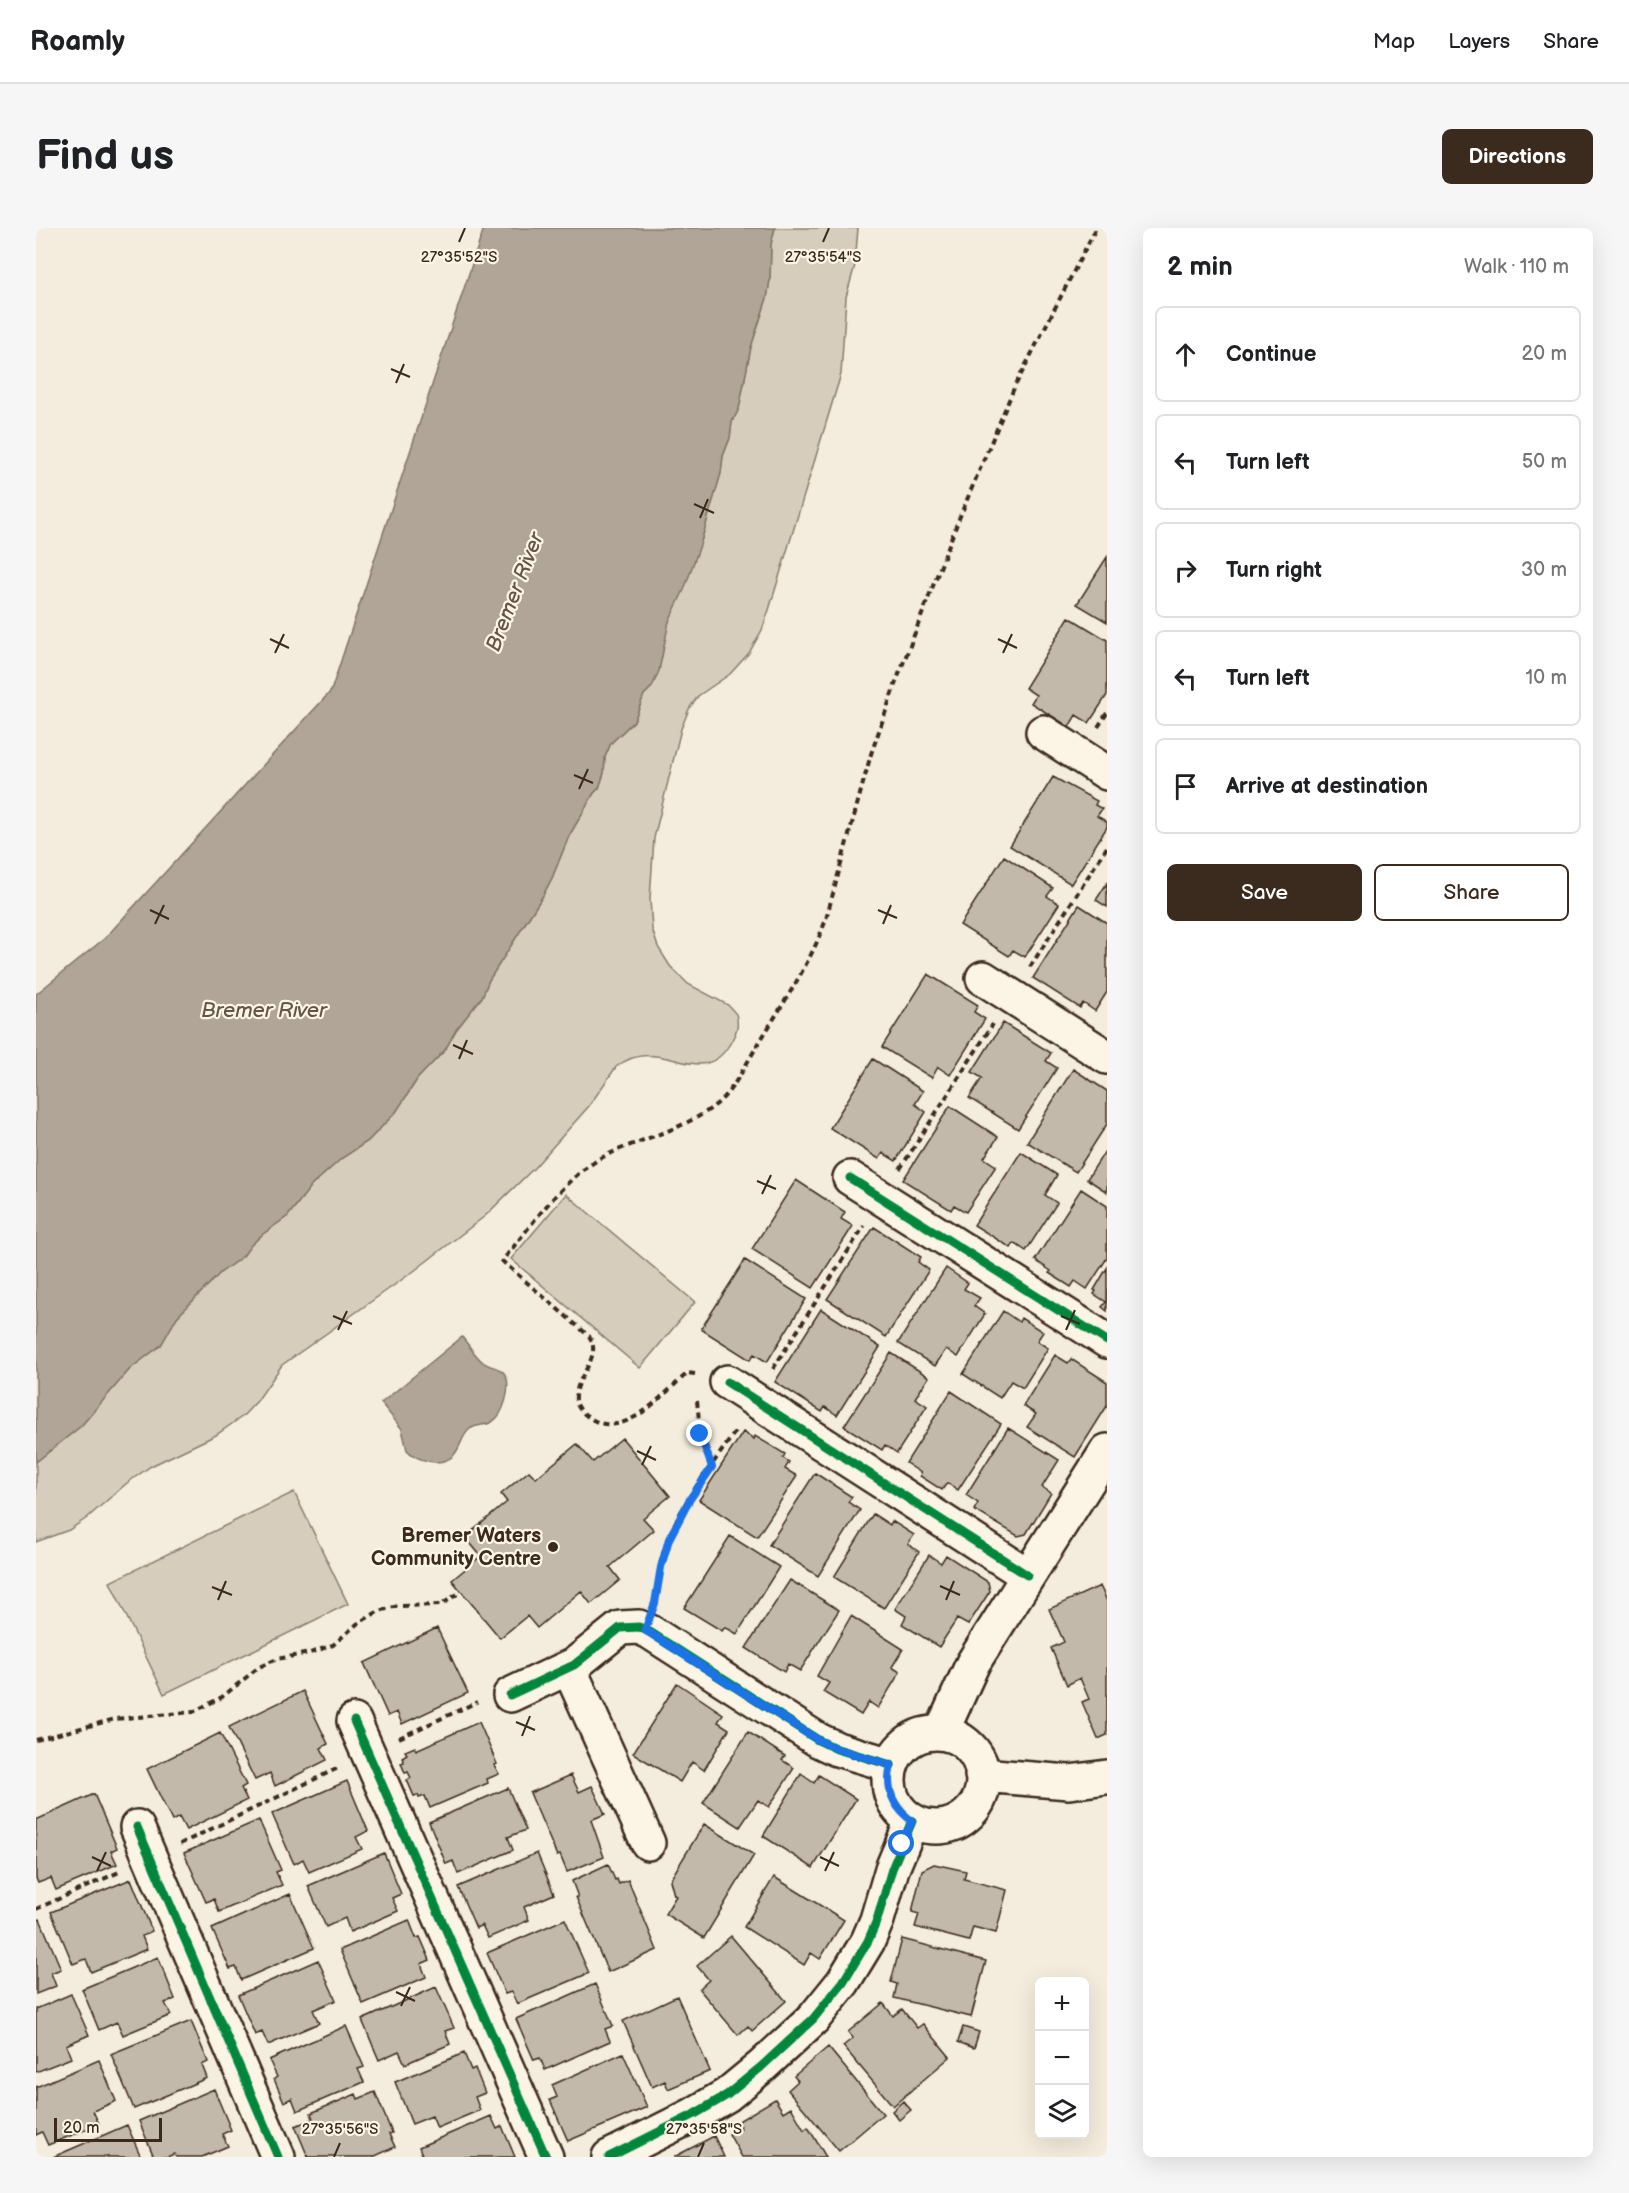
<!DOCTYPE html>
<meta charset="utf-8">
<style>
:root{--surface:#fff;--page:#f6f6f6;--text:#202124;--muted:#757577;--line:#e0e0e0;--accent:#3b2a1e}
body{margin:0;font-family:"Balsamiq Sans",sans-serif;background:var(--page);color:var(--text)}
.controls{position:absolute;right:18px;bottom:18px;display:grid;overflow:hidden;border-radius:9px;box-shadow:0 6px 24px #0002}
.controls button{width:54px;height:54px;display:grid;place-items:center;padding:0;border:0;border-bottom:2px solid var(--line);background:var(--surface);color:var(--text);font:30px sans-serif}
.scale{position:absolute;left:18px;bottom:15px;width:108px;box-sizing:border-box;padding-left:6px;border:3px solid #3b2a1e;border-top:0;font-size:16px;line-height:21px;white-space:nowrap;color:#3b2a1e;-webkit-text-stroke:4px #fcf5e5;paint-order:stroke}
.stop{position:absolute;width:18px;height:18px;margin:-14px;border:4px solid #1a73e8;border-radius:50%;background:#fff}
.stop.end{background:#1a73e8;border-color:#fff;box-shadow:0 2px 6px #0008}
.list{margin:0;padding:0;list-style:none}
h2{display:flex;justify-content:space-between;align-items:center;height:78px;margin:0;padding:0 24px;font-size:26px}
h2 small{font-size:20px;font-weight:400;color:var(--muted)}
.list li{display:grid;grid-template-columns:39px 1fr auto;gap:18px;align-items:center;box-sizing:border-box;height:96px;margin:0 12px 12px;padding:0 12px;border:2px solid var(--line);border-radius:9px}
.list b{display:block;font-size:22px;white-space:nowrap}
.list em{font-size:20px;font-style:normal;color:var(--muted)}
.actions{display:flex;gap:12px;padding:18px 24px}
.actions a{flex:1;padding:14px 0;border:2px solid var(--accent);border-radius:9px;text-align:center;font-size:21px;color:var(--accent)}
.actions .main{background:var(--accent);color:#fff}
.icon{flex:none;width:33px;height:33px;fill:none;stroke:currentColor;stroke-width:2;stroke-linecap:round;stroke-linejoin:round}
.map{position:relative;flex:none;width:1071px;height:1929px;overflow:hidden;border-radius:9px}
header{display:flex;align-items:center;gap:36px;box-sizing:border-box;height:84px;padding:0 30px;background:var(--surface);border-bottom:2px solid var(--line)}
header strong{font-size:28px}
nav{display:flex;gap:33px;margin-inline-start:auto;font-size:21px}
.intro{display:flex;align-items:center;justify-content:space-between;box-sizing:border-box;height:144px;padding:0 36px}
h1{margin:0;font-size:42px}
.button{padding:15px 27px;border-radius:9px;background:var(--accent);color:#fff;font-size:21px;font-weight:700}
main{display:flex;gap:36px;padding:0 36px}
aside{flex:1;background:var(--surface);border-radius:9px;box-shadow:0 6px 24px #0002}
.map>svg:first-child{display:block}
.green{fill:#d6cdbd;stroke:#887c6e;stroke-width:1.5}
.water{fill:#b0a596;stroke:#817466;stroke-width:1.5}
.building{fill:#c3b9aa;stroke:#3b2a1e;stroke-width:1.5}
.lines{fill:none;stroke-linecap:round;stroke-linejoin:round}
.minor-casing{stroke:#3b2a1e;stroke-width:38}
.path{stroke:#3b2a1e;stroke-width:4;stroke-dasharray:6 4.5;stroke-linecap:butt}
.minor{stroke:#fcf5e5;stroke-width:33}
.cycleway-casing{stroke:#fcf5e5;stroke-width:13}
.cycleway{stroke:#00873e;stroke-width:9}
.route{stroke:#1a73e8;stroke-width:8}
.ticks{fill:none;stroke:#3b2a1e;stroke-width:2}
.poi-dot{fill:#3b2a1e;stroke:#fcf5e5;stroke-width:2}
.labels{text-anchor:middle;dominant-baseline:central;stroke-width:4.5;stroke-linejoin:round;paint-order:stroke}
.poi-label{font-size:20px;font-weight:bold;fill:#3b2a1e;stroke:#fcf5e5;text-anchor:end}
.water-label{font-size:21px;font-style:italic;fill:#645548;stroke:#fcf5e5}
.ticks-label{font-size:15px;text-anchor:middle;fill:#3b2a1e;stroke:#fcf5e5;stroke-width:4.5;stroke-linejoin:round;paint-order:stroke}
</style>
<header>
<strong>Roamly</strong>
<nav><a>Map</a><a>Layers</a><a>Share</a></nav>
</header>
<div class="intro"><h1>Find us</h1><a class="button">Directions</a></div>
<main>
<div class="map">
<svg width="1071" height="1929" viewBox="0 0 1071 1929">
<rect width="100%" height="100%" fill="#f4eddd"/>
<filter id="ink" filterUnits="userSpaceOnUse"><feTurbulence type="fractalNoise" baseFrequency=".0167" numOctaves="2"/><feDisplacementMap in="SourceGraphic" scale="12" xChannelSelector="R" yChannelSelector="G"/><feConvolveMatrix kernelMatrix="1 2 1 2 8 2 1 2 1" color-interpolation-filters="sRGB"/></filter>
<g filter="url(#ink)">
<path class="green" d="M 739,0 L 822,0 L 819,37 L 810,69 L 805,146 L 733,382 L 726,402 L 713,425 L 694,446 L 662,468 L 653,481 L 645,501 L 618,610 L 614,671 L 616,701 L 622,719 L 634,738 L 652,756 L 692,777 L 700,786 C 703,796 701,803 696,812 C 667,868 625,803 580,839 L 553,878 L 498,940 L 449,988 L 378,1043 L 246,1137 L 221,1173 L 207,1188 L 180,1207 L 115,1238 L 91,1255 L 51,1290 L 33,1302 L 0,1314 L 0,1234 L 45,1198 L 94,1141 L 125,1117 L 141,1089 L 184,1045 L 207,1028 L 215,1017 L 227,1006 L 252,988 L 276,957 L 306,930 L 332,913 L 360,884 L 382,850 L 409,822 L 420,802 L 446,769 L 453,752 L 506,669 L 516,650 L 533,608 L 558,565 L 563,560 L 568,545 L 569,529 L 575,515 L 598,493 L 608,466 L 616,459 L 626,428 L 628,412 L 633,393 L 664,317 L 685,245 L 687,228 L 694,210 L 696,194 L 703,181 L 715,119 L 731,70 L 734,52 L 735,16 Z
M 530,966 L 659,1074 L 604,1140 L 475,1031 Z
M 258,1264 L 312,1376 L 128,1466 L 74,1354 Z"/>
<path class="water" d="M 448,0 L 739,0 L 735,16 L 734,52 L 731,70 L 715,119 L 703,181 L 696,194 L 694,210 L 687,228 L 685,245 L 664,317 L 648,362 L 633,393 L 623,443 L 616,459 L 608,467 L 598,493 L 575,515 L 569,529 L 568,545 L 563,560 L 558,565 L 533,608 L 516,650 L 506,669 L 453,752 L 446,769 L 420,802 L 409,822 L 382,850 L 360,884 L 332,913 L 306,930 L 276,957 L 252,988 L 227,1006 L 215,1017 L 207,1028 L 184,1045 L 141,1089 L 125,1117 L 94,1141 L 45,1198 L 0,1234 L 0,766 L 69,710 L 295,463 Z
M 426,1109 C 433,1117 439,1128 447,1134 C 454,1140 465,1138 470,1148 C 475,1160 468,1187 456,1194 C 449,1198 441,1196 434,1201 C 425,1208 425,1220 417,1228 C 405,1239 381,1233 371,1222 L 366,1201 L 345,1175 Z"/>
<path class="building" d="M 1071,329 L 1071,394 L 1041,376 Z
M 1033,389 L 1071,412 L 1071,467 L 1053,495 L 1040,487 L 1033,499 L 995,475 L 1000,467 L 989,460 Z
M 1017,549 L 1061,573 L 1059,577 L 1066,581 L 1061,588 L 1071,594 L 1071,599 L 1035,656 L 974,618 Z
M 968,628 L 1017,660 L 1011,668 L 1023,676 L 989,729 L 977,722 L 973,728 L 924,697 Z
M 1071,655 L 1071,679 L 1060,672 Z
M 1043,677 L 1071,695 L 1071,764 L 1059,783 L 1047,775 L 1044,780 L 997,750 Z
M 892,746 L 942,777 L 938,784 L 949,791 L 914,847 L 902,839 L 896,850 L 846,819 Z
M 967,795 L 1015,825 L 1010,833 L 1021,840 L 982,901 L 933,870 L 946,850 L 936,844 Z
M 837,831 L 887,863 L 879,876 L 890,884 L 860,933 L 847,925 L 843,931 L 794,900 Z
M 1037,841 L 1071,863 L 1071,896 L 1040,944 L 991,914 Z
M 914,878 L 962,909 L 948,930 L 960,938 L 930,984 L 918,977 L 915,982 L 867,952 Z
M 1071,920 L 1071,964 L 1051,951 Z
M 985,924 L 1021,947 L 1009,967 L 1021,975 L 990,1023 L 978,1015 L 975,1020 L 938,997 Z
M 760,952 L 809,984 L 805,991 L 817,998 L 777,1060 L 716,1021 Z
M 1045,961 L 1071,978 L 1071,1030 L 1051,1061 L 1039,1053 L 1035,1059 L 1013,1045 L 1015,1043 L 999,1032 Z
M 838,999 L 885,1029 L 882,1034 L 893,1042 L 850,1109 L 791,1071 Z
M 709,1032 L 770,1071 L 731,1134 L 718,1126 L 714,1132 L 665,1101 Z
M 910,1040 L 932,1055 L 928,1061 L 944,1070 L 938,1078 L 949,1086 L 922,1129 L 910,1121 L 899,1138 L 862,1115 Z
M 1071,1040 L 1071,1083 L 1066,1079 L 1070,1074 L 1058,1066 L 1060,1063 L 1058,1062 Z
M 785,1081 L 844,1119 L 801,1187 L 789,1179 L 786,1184 L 739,1154 Z
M 967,1083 L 983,1094 L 985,1090 L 1007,1104 L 1001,1113 L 1012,1120 L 987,1160 L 975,1153 L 964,1170 L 927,1146 Z
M 855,1125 L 893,1149 L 879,1170 L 891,1178 L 861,1225 L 849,1217 L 846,1222 L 808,1198 Z
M 1019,1127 L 1032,1135 L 1035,1131 L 1071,1154 L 1071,1178 L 1039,1229 L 991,1199 L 1000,1186 L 987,1178 Z
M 915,1163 L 965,1196 L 922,1262 L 911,1255 L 906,1262 L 884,1248 L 885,1245 L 870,1235 Z
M 972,1200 L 1023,1232 L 1006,1259 L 1015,1265 L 990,1306 L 982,1308 L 938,1282 L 942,1275 L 930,1267 Z
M 707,1204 L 718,1211 L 719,1208 L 749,1226 L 747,1230 L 753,1234 L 749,1241 L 761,1248 L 721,1309 L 663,1272 Z
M 586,1210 L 634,1268 L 607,1290 L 618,1302 L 574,1339 L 584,1352 L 555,1376 L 545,1363 L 501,1400 L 491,1388 L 464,1410 L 416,1352 L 445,1328 L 429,1309 L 471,1274 L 465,1266 L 493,1243 L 500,1250 L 541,1216 L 557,1234 Z
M 779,1245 L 816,1269 L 812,1274 L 824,1282 L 782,1348 L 733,1317 Z
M 837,1286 L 854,1297 L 856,1293 L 878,1307 L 872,1316 L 883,1324 L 848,1380 L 798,1349 Z
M 694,1308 L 743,1339 L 701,1406 L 689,1399 L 686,1403 L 648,1380 Z
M 893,1327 L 905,1335 L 910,1327 L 952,1354 L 954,1363 L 932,1397 L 921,1391 L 903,1419 L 866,1396 L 870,1388 L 859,1381 Z
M 754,1352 L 803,1382 L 764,1443 L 752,1436 L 748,1444 L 710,1420 Z
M 1064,1358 L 1071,1373 L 1071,1507 L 1062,1511 L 1046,1474 L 1053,1471 L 1044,1450 L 1031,1457 L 1015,1420 L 1028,1414 L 1013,1381 Z
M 815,1388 L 867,1421 L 856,1439 L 864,1444 L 842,1480 L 833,1474 L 825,1487 L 787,1464 L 793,1455 L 781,1448 Z
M 401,1400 L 432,1465 L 366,1496 L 361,1484 L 352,1488 L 328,1435 Z
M 641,1455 L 687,1486 L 682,1494 L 693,1501 L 668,1542 L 656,1534 L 644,1554 L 597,1525 Z
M 267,1463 L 292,1516 L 285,1520 L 291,1532 L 239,1558 L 234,1545 L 219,1552 L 193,1499 Z
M 443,1494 L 461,1536 L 458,1537 L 463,1546 L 451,1551 L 452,1555 L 394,1580 L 389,1568 L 383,1570 L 382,1567 L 378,1568 L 371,1552 L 375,1550 L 372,1544 L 369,1545 L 365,1535 L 368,1534 L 366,1529 L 371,1526 L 369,1523 L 379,1519 L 380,1522 Z
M 712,1504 L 749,1528 L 746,1532 L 758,1540 L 733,1579 L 722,1572 L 704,1599 L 667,1575 Z
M 184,1505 L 210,1557 L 205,1560 L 211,1572 L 150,1602 L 143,1589 L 136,1593 L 111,1541 Z
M 765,1546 L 778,1555 L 783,1547 L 820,1571 L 777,1640 L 727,1608 Z
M 535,1547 L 543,1564 L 556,1558 L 569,1586 L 555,1592 L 568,1629 L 531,1644 L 524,1627 L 521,1628 L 494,1565 Z
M 311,1553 L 332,1603 L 320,1609 L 326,1621 L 273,1644 L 267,1631 L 258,1636 L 236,1586 Z
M 472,1560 L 490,1602 L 472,1609 L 477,1622 L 422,1646 L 417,1633 L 410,1636 L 393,1594 Z
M 58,1566 L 81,1620 L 75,1623 L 81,1636 L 20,1662 L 15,1650 L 2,1655 L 0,1650 L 0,1592 Z
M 223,1592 L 245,1642 L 240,1644 L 246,1657 L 183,1684 L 178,1671 L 170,1674 L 148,1625 Z
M 668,1596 L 718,1627 L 668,1710 L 629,1686 L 640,1668 L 638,1667 L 634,1652 Z
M 348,1625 L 365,1666 L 356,1670 L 362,1683 L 314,1704 L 309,1690 L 290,1699 L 272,1658 Z
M 501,1625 L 518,1666 L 488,1679 L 493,1692 L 452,1710 L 446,1697 L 440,1700 L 422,1659 Z
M 572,1636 L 579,1652 L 581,1651 L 583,1656 L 592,1652 L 621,1722 L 572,1744 L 540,1669 L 542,1669 L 536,1653 Z
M 898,1636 L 930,1643 L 928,1651 L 971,1662 L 960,1705 L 937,1699 L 933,1713 L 879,1699 L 883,1686 L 876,1684 L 886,1642 Z
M 738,1649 L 808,1692 L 784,1731 L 775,1725 L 768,1737 L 708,1699 Z
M 95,1651 L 116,1703 L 106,1708 L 111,1721 L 55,1744 L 50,1731 L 37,1736 L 15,1684 Z
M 254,1666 L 278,1720 L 205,1752 L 200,1739 L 194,1741 L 176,1701 Z
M 4,1691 L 25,1741 L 15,1745 L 20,1758 L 0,1766 L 0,1693 Z
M 529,1691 L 553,1745 L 481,1776 L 475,1764 L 469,1766 L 451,1725 Z
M 373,1692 L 380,1710 L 384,1709 L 394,1732 L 385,1736 L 390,1749 L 327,1776 L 304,1722 Z
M 695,1708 L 750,1773 L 716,1803 L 712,1798 L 702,1807 L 663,1761 L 673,1752 L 661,1738 Z
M 866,1711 L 950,1733 L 935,1789 L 858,1770 L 861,1756 L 855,1754 Z
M 122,1729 L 139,1771 L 129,1775 L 135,1787 L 87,1807 L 81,1794 L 63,1802 L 46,1761 Z
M 282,1732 L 300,1772 L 277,1782 L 283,1795 L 232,1817 L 226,1804 L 219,1807 L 202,1767 Z
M 559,1756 L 577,1798 L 569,1801 L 574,1813 L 509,1842 L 504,1830 L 498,1832 L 480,1791 Z
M 400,1759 L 418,1800 L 409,1803 L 414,1816 L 369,1836 L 363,1823 L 343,1832 L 326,1792 Z
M 35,1766 L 53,1807 L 30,1817 L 35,1830 L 0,1844 L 0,1781 Z
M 641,1768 L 674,1843 L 632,1861 L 629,1853 L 616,1859 L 587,1793 Z
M 847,1775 L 857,1788 L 866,1781 L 881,1800 L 887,1796 L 914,1829 L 857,1878 L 807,1818 L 817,1810 L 812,1804 Z
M 155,1793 L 172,1834 L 166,1837 L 171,1850 L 98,1881 L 75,1826 Z
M 310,1798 L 328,1839 L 322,1841 L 328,1854 L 261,1883 L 256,1870 L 248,1874 L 238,1851 L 241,1849 L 233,1832 Z
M 927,1799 L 943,1804 L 938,1820 L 922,1814 Z
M 792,1819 L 847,1886 L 803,1923 L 752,1862 L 762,1853 L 758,1848 Z
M 428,1825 L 435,1842 L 439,1840 L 449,1865 L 439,1869 L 444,1882 L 401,1900 L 396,1888 L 376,1896 L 359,1854 Z
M 587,1825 L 611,1879 L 532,1913 L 514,1872 L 521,1869 L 516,1857 Z
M 63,1832 L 80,1873 L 57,1883 L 63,1896 L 12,1917 L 6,1904 L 0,1907 L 0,1859 Z
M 178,1861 L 195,1902 L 186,1906 L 192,1918 L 166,1929 L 140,1929 L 138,1926 L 131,1929 L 118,1929 L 103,1893 Z
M 339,1864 L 356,1905 L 353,1906 L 359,1919 L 337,1929 L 272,1929 L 259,1898 L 277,1891 L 275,1885 L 320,1866 L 322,1871 Z
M 739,1871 L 747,1884 L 755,1879 L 768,1902 L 772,1899 L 790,1929 L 706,1929 L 693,1906 L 705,1900 L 701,1894 Z
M 867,1873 L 875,1882 L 863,1892 L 856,1883 Z
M 455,1888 L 461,1901 L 466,1898 L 479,1929 L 387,1929 L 383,1919 Z
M 91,1897 L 105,1929 L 17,1929 Z
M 678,1908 L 688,1929 L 638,1929 Z"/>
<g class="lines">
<g class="minor-casing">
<path id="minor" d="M 1007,504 L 1071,545
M 947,750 L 1071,829
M 814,950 L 1071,1113
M 691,1154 L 991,1347
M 533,1440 L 612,1615
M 474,1467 L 538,1437 L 584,1400 L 603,1399 L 614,1404 L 782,1512 L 801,1521 L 855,1537
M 318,1493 L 510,1929
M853 1552a47 47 0 1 1 94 0a47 47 0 1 1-94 0Z
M 905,1505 L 937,1435 L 1071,1223
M 946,1547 L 1033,1554 L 1071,1549
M 101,1599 L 242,1929
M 573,1929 L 657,1887 L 691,1867 L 725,1839 L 777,1791 L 807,1754 L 832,1713 L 841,1692 L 856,1641 L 876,1593"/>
</g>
<path class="path" d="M 1062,499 L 1071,485
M 994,739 L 1071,619
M 864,941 L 957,796
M 737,1141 L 828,998
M 659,1146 L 652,1145 C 627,1165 589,1214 554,1190 C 546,1185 539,1178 540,1168 C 541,1146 567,1129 553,1108 L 466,1033 C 496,997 525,952 567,929 C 602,911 648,902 678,878 C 698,863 710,835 723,815 C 747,775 775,735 790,691 L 835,526 L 860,454 L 922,293 L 978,160 L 1060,0
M 661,1173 L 665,1211 L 676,1239
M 621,1368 C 623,1349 625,1330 632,1313 C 647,1272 677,1237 701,1201
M 363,1510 L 441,1474
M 0,1512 L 79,1491 L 157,1484 L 186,1469 L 223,1439 L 241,1431 L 274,1425 L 297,1417 L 321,1396 L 343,1383 L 362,1378 L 405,1377 L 426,1363
M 144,1616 L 302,1540
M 0,1681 L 83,1644"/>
<use href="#minor" class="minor"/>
<g class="cycleway-casing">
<path id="cycleway" d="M 814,950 L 1071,1113
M 691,1154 L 991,1347
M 474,1467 L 538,1437 L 584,1400 L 603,1399 L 614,1404 L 782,1512 L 801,1521 L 855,1537
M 318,1493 L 510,1929
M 101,1599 L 242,1929
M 573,1929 L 657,1887 L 691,1867 L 725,1839 L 777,1791 L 807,1754 L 832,1713 L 841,1692 L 856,1641 L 876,1593"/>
</g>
<use href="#cycleway" class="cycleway"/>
</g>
</g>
<g class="lines" filter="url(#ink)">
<path class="route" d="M 664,1206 L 676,1239 L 654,1271 L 633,1311 L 625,1339 L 619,1375 L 609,1402 L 782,1512 L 801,1521 L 855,1537 C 849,1560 857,1579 876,1593 L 866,1616"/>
</g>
<path class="ticks" d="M 423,14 L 429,0M 787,14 L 793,0M 355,141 L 374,149M 360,155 L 368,136M 658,276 L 678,285M 664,290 L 672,271M 234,411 L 253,420M 962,411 L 981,420M 239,425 L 248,406M 967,425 L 976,406M 538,547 L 557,555M 543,561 L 552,541M 114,682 L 133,691M 842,682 L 861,690M 119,696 L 128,677M 847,696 L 855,677M 417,817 L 437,826M 423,831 L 431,812M 721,953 L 740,961M 726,966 L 735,947M 297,1088 L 316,1096M 1025,1088 L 1044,1096M 302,1102 L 311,1083M 1030,1102 L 1039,1082M 601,1223 L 620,1232M 606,1237 L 615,1218M 904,1358 L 924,1367M 176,1359 L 196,1367M 182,1372 L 190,1353M 910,1372 L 918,1353M 480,1494 L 499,1502M 486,1508 L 494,1488M 56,1629 L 75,1638M 784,1629 L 803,1638M 61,1643 L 70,1624M 789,1643 L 798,1624M 360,1764 L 379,1773M 365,1778 L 374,1759M 298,1929 L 304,1915M 662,1929 L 668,1915"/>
<circle class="poi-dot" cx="517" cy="1319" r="6"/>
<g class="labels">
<g class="poi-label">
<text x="505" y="1308">Bremer Waters<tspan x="505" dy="23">Community Centre</tspan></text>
</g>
<g class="water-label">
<text transform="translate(479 364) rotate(-69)">Bremer River</text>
<text x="228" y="782">Bremer River</text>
</g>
</g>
<g class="ticks-label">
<text x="787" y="34">27°35'54"S</text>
<text x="423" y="34">27°35'52"S</text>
<text x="304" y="1906">27°35'56"S</text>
<text x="668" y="1906">27°35'58"S</text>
</g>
</svg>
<div class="controls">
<button>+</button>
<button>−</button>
<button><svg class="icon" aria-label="layers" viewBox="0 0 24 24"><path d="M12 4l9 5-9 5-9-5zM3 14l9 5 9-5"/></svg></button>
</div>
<div class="scale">20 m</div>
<div class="stop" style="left:866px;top:1616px"></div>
<div class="stop end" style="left:664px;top:1206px"></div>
</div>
<aside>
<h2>2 min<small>Walk · 110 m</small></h2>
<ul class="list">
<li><svg class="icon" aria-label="ahead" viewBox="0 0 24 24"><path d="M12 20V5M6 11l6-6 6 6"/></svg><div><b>Continue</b></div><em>20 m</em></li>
<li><svg class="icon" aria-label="left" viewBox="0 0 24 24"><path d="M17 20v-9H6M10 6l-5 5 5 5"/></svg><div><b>Turn left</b></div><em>50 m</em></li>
<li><svg class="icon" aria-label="right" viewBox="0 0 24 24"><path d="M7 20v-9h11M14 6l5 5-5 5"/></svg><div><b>Turn right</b></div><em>30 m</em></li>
<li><svg class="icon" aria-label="left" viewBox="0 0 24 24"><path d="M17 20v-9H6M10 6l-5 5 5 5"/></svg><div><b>Turn left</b></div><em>10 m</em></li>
<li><svg class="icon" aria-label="arrive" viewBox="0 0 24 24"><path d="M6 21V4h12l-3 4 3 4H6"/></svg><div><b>Arrive at destination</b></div></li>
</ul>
<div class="actions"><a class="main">Save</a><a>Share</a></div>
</aside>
</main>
